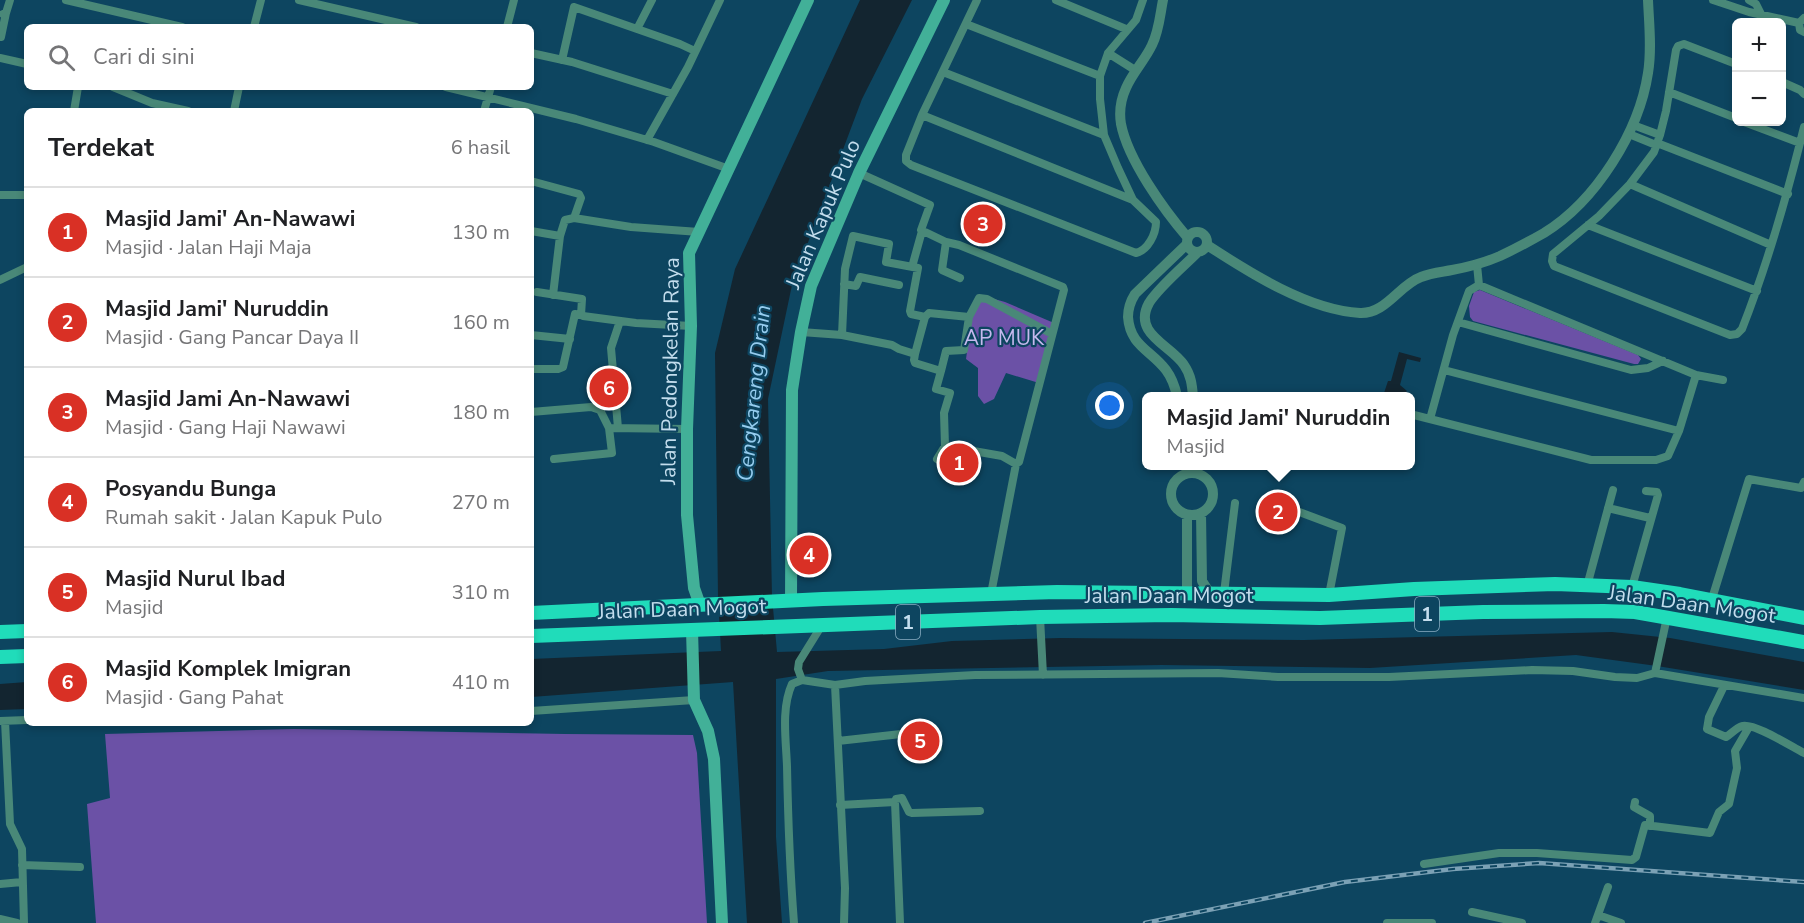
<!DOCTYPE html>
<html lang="id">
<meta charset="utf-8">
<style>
:root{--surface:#fff;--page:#f2f2f2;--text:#202124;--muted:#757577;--line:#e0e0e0;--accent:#d93025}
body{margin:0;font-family:"Nunito Sans",sans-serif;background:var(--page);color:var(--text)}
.controls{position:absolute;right:18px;top:18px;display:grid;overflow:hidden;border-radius:9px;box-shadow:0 3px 9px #0003}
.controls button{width:54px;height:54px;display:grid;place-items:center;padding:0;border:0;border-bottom:2px solid var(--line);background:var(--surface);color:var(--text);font:30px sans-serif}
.you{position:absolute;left:1110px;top:406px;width:21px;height:21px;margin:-15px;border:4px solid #fff;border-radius:50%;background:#1a73e8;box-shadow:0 0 0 9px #1a73e833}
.badge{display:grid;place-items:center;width:39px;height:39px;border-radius:50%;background:var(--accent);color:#fff;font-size:20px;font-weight:700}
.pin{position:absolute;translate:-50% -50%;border:3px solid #fff;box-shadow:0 2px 6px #0006}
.popup{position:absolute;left:1142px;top:392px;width:273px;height:78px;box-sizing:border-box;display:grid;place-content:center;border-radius:9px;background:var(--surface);filter:drop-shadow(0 2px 4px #0005);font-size:20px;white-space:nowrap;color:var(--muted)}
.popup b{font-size:22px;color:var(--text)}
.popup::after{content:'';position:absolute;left:50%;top:100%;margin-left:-12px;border:12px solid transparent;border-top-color:var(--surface)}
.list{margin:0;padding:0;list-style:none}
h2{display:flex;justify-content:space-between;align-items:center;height:78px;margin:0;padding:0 24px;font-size:26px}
h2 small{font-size:20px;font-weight:400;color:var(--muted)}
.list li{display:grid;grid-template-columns:39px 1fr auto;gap:18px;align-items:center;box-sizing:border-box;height:90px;padding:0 24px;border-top:2px solid var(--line)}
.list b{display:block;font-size:22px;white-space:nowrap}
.list p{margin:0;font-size:20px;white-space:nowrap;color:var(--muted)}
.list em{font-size:20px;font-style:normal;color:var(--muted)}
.icon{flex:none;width:33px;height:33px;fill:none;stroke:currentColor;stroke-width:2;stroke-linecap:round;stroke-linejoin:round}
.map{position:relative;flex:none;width:1804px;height:923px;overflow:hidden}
.search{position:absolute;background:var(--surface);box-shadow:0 3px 9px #0003;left:24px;top:24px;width:510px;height:66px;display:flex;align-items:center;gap:15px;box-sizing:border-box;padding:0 21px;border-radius:9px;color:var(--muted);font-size:22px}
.panel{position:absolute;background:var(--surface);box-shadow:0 3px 9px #0003;left:24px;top:108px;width:510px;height:618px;border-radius:9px}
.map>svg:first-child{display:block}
.green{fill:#6b51a6}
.water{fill:#132530}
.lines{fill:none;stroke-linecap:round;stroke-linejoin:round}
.minor{stroke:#498878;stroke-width:8}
.tertiary{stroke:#498878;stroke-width:10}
.secondary{stroke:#42b098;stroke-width:12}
.trunk{stroke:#20dcba;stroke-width:14}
.rail-casing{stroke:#7ba1b5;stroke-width:4.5}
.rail{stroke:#0d4560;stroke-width:2;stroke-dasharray:7;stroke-linecap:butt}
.labels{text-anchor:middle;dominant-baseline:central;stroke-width:4.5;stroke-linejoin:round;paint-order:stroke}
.shield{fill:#0d4560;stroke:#8cafc3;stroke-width:1.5}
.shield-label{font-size:20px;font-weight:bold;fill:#c3dded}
.street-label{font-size:21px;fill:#c3dded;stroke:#0d4560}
.park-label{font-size:21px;fill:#c6b9ee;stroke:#0d4560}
.water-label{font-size:22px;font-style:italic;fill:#95ccee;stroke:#0d4560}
</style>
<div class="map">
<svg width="1804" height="923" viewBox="0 0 1804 923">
<rect width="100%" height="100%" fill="#0d4560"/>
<path class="green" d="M 1480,290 L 1638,355 L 1641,359 L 1638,364 L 1634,364 L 1473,321 L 1470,317 L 1469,306 L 1474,292 Z
M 980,295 L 1005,302 L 1054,323 L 1039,383 L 1006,373 L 994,399 L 984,404 L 978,396 L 978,368 L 966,359 L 972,316 Z
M 294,729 L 565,734 L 693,735 L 697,753 L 707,923 L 96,923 L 87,804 L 110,798 L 105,734 Z"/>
<path class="water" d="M 860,0 L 912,0 L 862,99 L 792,285 L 768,399 L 772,597 L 777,652 L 884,649 L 952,641 L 1060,638 L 1304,640 L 1612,632 L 1670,638 L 1804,662 L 1804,690 L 1657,666 L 1576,655 L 1370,668 L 1162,665 L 828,671 L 776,679 L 776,837 L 782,923 L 747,923 L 733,682 L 531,697 L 531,659 L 721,651 L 718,597 L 715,353 L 735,269 Z
M 1399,352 L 1421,358 L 1420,362 L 1407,359 L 1400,385 L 1407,391 L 1402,396 L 1394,396 L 1392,392 L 1386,394 L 1384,393 L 1388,381 L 1391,381 Z
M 27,682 L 27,709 L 0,710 L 0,684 Z"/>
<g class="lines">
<path class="minor" d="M 66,0 L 182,27
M 299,0 L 416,27
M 977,0 L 922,115 L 906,155 L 906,161 L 911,165 L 1136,253 C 1148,250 1156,234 1156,222 L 1133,200 L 1118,168 L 1104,135 L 1100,99 L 1100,76 L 1108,53 L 1136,20 L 1143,0
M 1056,0 L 1126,29
M 1713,0 L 1749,12 L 1799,23
M 1749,0 L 1756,4 L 1761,14
M 3,14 L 6,13 L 10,0
M 1804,18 L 1799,23 L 1800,30 L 1804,32
M 966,24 L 1100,76
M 254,27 L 261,0
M 507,27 L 514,0
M 637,29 L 652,0
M 1,37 L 6,13
M 531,53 L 572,62 L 673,94
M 1108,53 L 1135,70
M 0,58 L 27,64
M 562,60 L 574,7 L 680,44 L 695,51
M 1736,64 L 1684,44 L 1678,46 L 1676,50 L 1666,111 L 1660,135 L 1654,152 L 1630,184 L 1599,216 L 1553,254 L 1552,261 L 1554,266 L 1730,335 L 1737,334 L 1742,329 C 1768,263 1787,196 1804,127
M 943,72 L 1104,135
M 1782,82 L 1800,90 L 1804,94
M 113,87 L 152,103 L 188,111
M 446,87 L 576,119 L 654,142 L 729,169
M 1669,92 L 1736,118
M 74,111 L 78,87
M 234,111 L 239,87
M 484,111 L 491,87
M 922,115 L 1133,200
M 1744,122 L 1800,143
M 1633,125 L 1660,135
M 1629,134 L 1656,145
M 647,140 L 688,67 L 720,0
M 1657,143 L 1788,194
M 859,173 L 930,205 L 921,230 L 946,242 L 942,270 L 960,278
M 531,181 L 579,194 L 581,198 L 574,218
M 1630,184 L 1771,245
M 0,195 L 27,195
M 1588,225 L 1757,291
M 531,231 L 560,236 L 565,220 L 574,218 L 631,227 L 699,232
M 946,242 L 959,245 L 1063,287 L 1064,290 L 1019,462 L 1016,464 L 991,594
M 1477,265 L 1479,285 L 1696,375 L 1723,380
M 912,267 L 922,231
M 0,280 L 27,267
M 844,284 L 856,286 L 860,277 L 899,285
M 537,292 L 582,299 L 581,315 L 583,316 L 636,323 L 691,326
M 553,295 L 560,236
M 1458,322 L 1631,370 L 1648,368 L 1663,361
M 801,332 L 842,335 L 892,345 L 899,349 L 915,354 L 914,360 L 915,363 L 941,371 L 936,389 L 950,393 L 944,413 L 945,446
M 531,335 L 570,339
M 842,335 L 845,269 L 853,236 L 889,244 L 886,262 L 918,268 L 910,311 L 911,314 L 925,317 L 929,313 L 969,317
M 915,354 L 925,317
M 531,369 L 558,369 L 563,367 L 575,314 L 581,315
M 1444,370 L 1679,431
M 941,371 L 946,351 L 964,350 L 969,317 L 979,298 L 987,299 L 1052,334
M 531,412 L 591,407 L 600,410 L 609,428 L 687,429
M 1410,414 L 1591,460 L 1656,460 L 1668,456 L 1679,431 L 1696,375
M 1430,419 L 1453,335 L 1469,291 L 1479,285
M 618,428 L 611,348 L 620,321
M 554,459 L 612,453 L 609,428
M 937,459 L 945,446 L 1002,456 L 1016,464
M 1608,508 L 1650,518
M 1294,510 L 1342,528 L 1329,595
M 1587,586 L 1613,490
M 1632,587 L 1658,495 L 1657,492 L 1646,491
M 1224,593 L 1235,503
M 1711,602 L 1749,479 L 1801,488 L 1804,482
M 1040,617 L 1043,675
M 1655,673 L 1667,617
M 802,680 L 798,669 L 799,662 L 822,625
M 835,685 L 865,681 L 975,675 L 1218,673 L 1278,677 L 1389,677 L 1532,670 L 1573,671 L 1615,677 L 1637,678 L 1655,673 L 1804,698
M 1724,686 L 1709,717 L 1707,729 L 1726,737 C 1731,734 1736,728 1742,726 C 1753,722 1792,747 1804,753
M 531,711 L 694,700
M 0,721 L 27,720
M 5,721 L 10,824 L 22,849 L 24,923
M 838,741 L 901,734 L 906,746 L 924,749 L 938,748
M 895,802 L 900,923
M 1635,802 L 1634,807 L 1650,816 L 1650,826
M 840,805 L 895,802 L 896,799 L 902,798 L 909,812 L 912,813 L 980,811
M 1424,864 L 1499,853 L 1537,853 L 1632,860 L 1636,857 L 1645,825 L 1710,833 L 1719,812 L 1729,804 L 1737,768 L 1735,751 L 1749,727
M 22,865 L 80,867
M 0,884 L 22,882
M 1472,912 L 1522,923
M 1598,915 L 1621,923
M 0,919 L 17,923
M 794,923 C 790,871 788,818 787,766 C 786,740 781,708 792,684 L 802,680 L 835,685 L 845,888 L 844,923
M 1387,923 L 1432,923
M 1595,923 L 1608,887"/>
<path class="tertiary" d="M 1163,0 C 1160,15 1159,31 1152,45 C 1145,60 1133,72 1126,88 C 1121,99 1119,112 1121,124 C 1128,160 1164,210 1188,238
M1187 242a10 10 0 1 1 20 0a10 10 0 1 1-20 0Z
M 1207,245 C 1250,273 1308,310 1360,313 C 1386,314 1399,285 1421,277 C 1431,273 1442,272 1452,270 C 1469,267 1484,263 1500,256 C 1515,249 1530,241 1544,233 C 1596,201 1639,132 1648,73 C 1652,49 1649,24 1648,0
M 1177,396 C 1175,387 1172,378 1166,370 C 1151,350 1130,346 1128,317 C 1128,308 1130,302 1135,294 L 1187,244
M 1193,396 C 1192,385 1191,375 1184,365 C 1171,345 1132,334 1149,303 C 1158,288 1184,266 1198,252
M1171 494a21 21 0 1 1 42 0a21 21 0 1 1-42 0Z
M 1201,513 L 1202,581 L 1209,592
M 1187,592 L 1187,515"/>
<path class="secondary" d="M 791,601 L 792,390 L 801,332 L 811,286 L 859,173 L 944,0
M 700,605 L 694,588 L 687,515 L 687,429 L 691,326 L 689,253 L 808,0
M 692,630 L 694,700 L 708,731 L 714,759 L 722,923"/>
<path class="trunk" d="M 531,613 L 823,599 L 1057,592 L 1329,595 L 1414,589 L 1555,584 L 1632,587 L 1680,594 L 1804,618
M 0,632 L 27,631
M 531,636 L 1040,617 L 1171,615 L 1320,618 L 1483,612 L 1604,611 L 1635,612 L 1804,642
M 0,657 L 27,656"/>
<g class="rail-casing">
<path id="rail" d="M 1145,923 L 1345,882 L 1453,869 L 1539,863 L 1804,882"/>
</g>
<use href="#rail" class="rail"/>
</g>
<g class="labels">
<g class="shield">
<rect x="1415" y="597" width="24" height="34" rx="4.5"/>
<rect x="896" y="605" width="24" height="34" rx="4.5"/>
</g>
<g class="shield-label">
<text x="1427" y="614">1</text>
<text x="908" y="622">1</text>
</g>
<g class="street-label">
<text transform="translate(823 214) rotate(-67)">Jalan Kapuk Pulo</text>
<text transform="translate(670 371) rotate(-89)">Jalan Pedongkelan Raya</text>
<text x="1169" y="596">Jalan Daan Mogot</text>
<text transform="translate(1692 604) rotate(8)">Jalan Daan Mogot</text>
<text transform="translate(682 609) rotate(-2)">Jalan Daan Mogot</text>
</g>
<g class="park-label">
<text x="1004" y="338">AP MUK</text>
</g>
<g class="water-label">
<text transform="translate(754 393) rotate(-84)">Cengkareng Drain</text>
</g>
</g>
</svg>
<div class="controls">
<button>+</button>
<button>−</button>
</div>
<div class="you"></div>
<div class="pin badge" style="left:959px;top:463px">1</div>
<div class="pin badge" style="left:1278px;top:512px">2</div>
<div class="popup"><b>Masjid Jami' Nuruddin</b>Masjid</div>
<div class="pin badge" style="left:983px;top:224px">3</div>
<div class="pin badge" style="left:809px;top:555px">4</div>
<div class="pin badge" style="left:920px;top:741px">5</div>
<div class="pin badge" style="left:609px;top:388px">6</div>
<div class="search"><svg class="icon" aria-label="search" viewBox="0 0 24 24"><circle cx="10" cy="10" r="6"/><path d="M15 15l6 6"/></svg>Cari di sini</div>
<section class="panel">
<h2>Terdekat<small>6 hasil</small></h2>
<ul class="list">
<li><span class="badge">1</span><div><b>Masjid Jami' An-Nawawi</b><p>Masjid · Jalan Haji Maja</p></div><em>130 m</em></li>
<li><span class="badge">2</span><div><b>Masjid Jami' Nuruddin</b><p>Masjid · Gang Pancar Daya II</p></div><em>160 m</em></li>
<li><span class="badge">3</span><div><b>Masjid Jami An-Nawawi</b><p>Masjid · Gang Haji Nawawi</p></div><em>180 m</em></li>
<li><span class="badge">4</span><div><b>Posyandu Bunga</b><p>Rumah sakit · Jalan Kapuk Pulo</p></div><em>270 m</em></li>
<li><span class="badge">5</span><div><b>Masjid Nurul Ibad</b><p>Masjid</p></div><em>310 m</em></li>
<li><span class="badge">6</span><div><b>Masjid Komplek Imigran</b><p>Masjid · Gang Pahat</p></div><em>410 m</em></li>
</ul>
</section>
</div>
